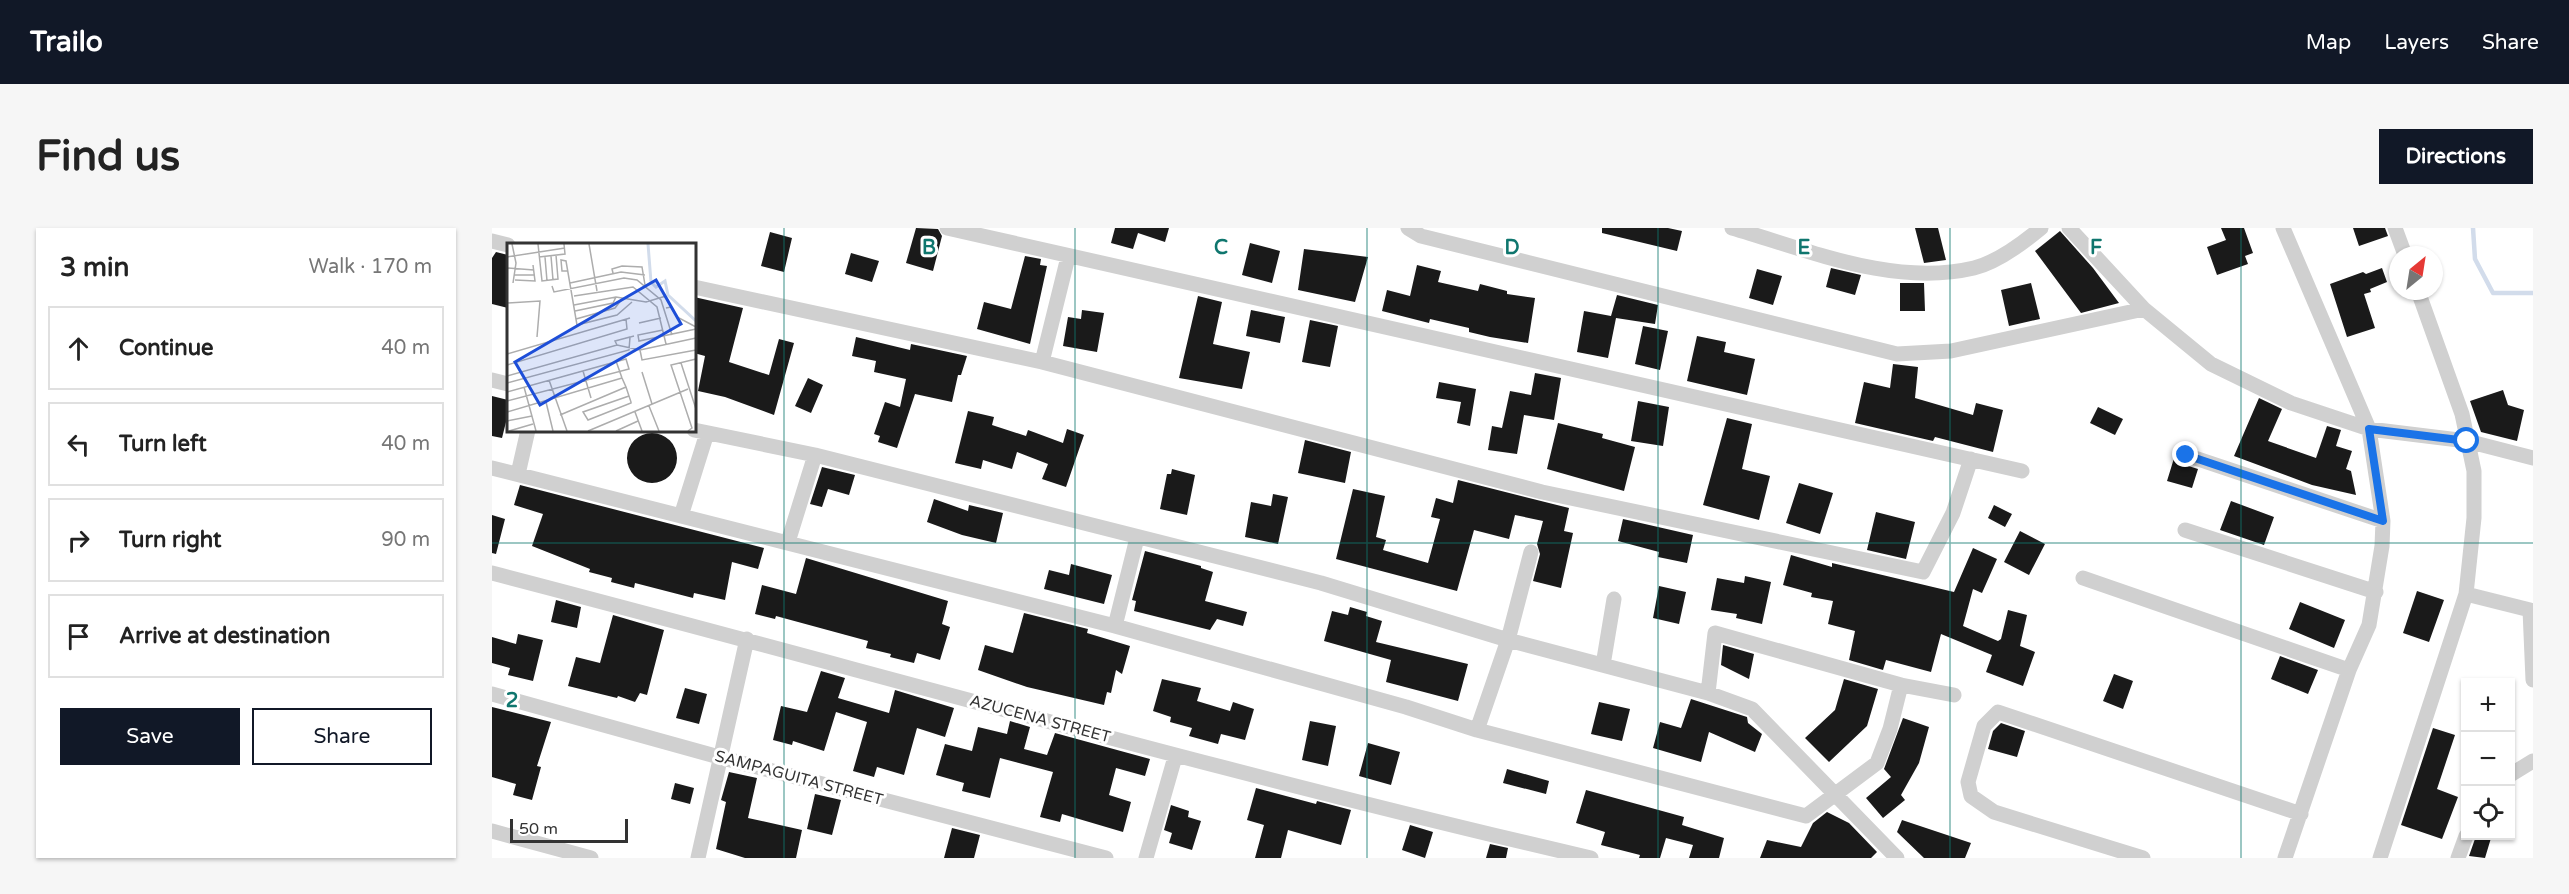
<!DOCTYPE html>
<meta charset="utf-8">
<style>
:root{--surface:#fff;--page:#f6f6f6;--text:#222;--muted:#767676;--line:#e0e0e0;--accent:#111827}
body{margin:0;font-family:"Varela Round",sans-serif;background:var(--page);color:var(--text)}
.controls{position:absolute;right:18px;bottom:18px;display:grid;overflow:hidden;border-radius:0px;box-shadow:0 2px 4px #0004}
.controls button{width:54px;height:54px;display:grid;place-items:center;padding:0;border:0;border-bottom:2px solid var(--line);background:var(--surface);color:var(--text);font:30px sans-serif}
.compass{position:absolute;left:1897px;top:18px;width:54px;height:54px;border-radius:50%;background:var(--surface);box-shadow:0 2px 4px #0004;rotate:30deg}
.scale{position:absolute;left:18px;bottom:15px;width:118px;box-sizing:border-box;padding-left:6px;border:3px solid #333;border-top:0;font-size:16px;line-height:21px;white-space:nowrap;color:#333;-webkit-text-stroke:4px #fff;paint-order:stroke}
.stop{position:absolute;width:18px;height:18px;margin:-14px;border:4px solid #1a73e8;border-radius:50%;background:#fff}
.stop.end{background:#1a73e8;border-color:#fff;box-shadow:0 2px 6px #0008}
.list{margin:0;padding:0;list-style:none}
h2{display:flex;justify-content:space-between;align-items:center;height:78px;margin:0;padding:0 24px;font-size:26px}
h2 small{font-size:20px;font-weight:400;color:var(--muted)}
.list li{display:grid;grid-template-columns:39px 1fr auto;gap:18px;align-items:center;box-sizing:border-box;height:84px;margin:0 12px 12px;padding:0 12px;border:2px solid var(--line);border-radius:0px}
.list b{display:block;font-size:22px;white-space:nowrap}
.list em{font-size:20px;font-style:normal;color:var(--muted)}
.actions{display:flex;gap:12px;padding:18px 24px}
.actions a{flex:1;padding:14px 0;border:2px solid var(--accent);border-radius:0px;text-align:center;font-size:21px;color:var(--accent)}
.actions .main{background:var(--accent);color:#fff}
.icon{flex:none;width:33px;height:33px;fill:none;stroke:currentColor;stroke-width:2;stroke-linecap:round;stroke-linejoin:round}
.map{position:relative;flex:none;width:2041px;height:630px;overflow:hidden;border-radius:0px}
header{display:flex;align-items:center;gap:36px;box-sizing:border-box;height:84px;padding:0 30px;background:var(--accent);color:#fff}
header strong{font-size:28px}
nav{display:flex;gap:33px;margin-inline-start:auto;font-size:21px}
.intro{display:flex;align-items:center;justify-content:space-between;box-sizing:border-box;height:144px;padding:0 36px}
h1{margin:0;font-size:42px}
.button{padding:15px 27px;border-radius:0px;background:var(--accent);color:#fff;font-size:21px;font-weight:700}
main{display:flex;gap:36px;padding:0 36px}
aside{flex:1;background:var(--surface);border-radius:0px;box-shadow:0 2px 4px #0004}
.map>svg:first-child{display:block}
.lines{fill:none;stroke-linecap:round;stroke-linejoin:round}
.stream{stroke:#d2dceb;stroke-width:4.5}
.building{fill:#1a1a1a}
.minor{stroke:#d0d0d0;stroke-width:15}
.route{stroke:#1a73e8;stroke-width:8}
.grid{fill:none;stroke:#0f766e;stroke-width:1.5;stroke-opacity:0.55}
.labels{text-anchor:middle;dominant-baseline:central;stroke-width:6;stroke-linejoin:round;paint-order:stroke}
.street-label{font-size:16px;fill:#333;stroke:#fff}
.inset-river{fill:none;stroke:#d2dceb;stroke-width:3}
.inset-road{fill:none;stroke:#adadad;stroke-width:1.5}
.view{fill:#1d4ed8;fill-opacity:0.15;stroke:#1d4ed8;stroke-width:3}
.inset-edge{fill:none;stroke:#333;stroke-width:3}
.grid-label{font-size:20px;text-anchor:middle;font-weight:bold;fill:#0f766e;stroke:#fff;stroke-width:6;stroke-linejoin:round;paint-order:stroke}
</style>
<header>
<strong>Trailo</strong>
<nav><a>Map</a><a>Layers</a><a>Share</a></nav>
</header>
<div class="intro"><h1>Find us</h1><a class="button">Directions</a></div>
<main>
<aside>
<h2>3 min<small>Walk · 170 m</small></h2>
<ul class="list">
<li><svg class="icon" aria-label="ahead" viewBox="0 0 24 24"><path d="M12 20V5M6 11l6-6 6 6"/></svg><div><b>Continue</b></div><em>40 m</em></li>
<li><svg class="icon" aria-label="left" viewBox="0 0 24 24"><path d="M17 20v-9H6M10 6l-5 5 5 5"/></svg><div><b>Turn left</b></div><em>40 m</em></li>
<li><svg class="icon" aria-label="right" viewBox="0 0 24 24"><path d="M7 20v-9h11M14 6l5 5-5 5"/></svg><div><b>Turn right</b></div><em>90 m</em></li>
<li><svg class="icon" aria-label="arrive" viewBox="0 0 24 24"><path d="M6 21V4h12l-3 4 3 4H6"/></svg><div><b>Arrive at destination</b></div></li>
</ul>
<div class="actions"><a class="main">Save</a><a>Share</a></div>
</aside>
<div class="map">
<svg width="2041" height="630" viewBox="0 0 2041 630">
<rect width="100%" height="100%" fill="#fff"/>
<g class="lines">
<path class="stream" d="M 1981,0 L 1983,31 L 2001,65 L 2041,65"/>
</g>
<path class="building" d="M 424,0 L 446,1 L 450,8 L 441,43 L 414,35 Z
M 623,0 L 677,0 L 673,14 L 646,5 L 641,21 L 619,15 Z
M 1110,0 L 1176,0 L 1190,3 L 1185,23 L 1110,5 Z
M 1423,0 L 1446,0 L 1454,32 L 1432,35 Z
M 1729,0 L 1752,0 L 1761,25 L 1753,28 L 1756,36 L 1725,47 L 1715,19 L 1734,12 Z
M 1861,0 L 1893,0 L 1896,8 L 1867,18 Z
M 1568,3 L 1601,40 L 1627,75 L 1589,85 L 1543,23 Z
M 278,4 L 300,10 L 292,44 L 269,38 Z
M 758,15 L 788,23 L 780,55 L 750,47 Z
M 812,21 L 876,29 L 863,74 L 806,62 Z
M 4,24 L 16,27 L 16,80 L 0,76 L 0,30 Z
M 359,25 L 387,33 L 380,54 L 353,46 Z
M 533,28 L 549,31 L 548,37 L 555,38 L 538,116 L 485,101 L 492,74 L 519,81 Z
M 925,37 L 949,43 L 946,54 L 986,63 L 988,56 L 1015,63 L 1015,66 L 1043,70 L 1036,115 L 998,109 L 977,104 L 977,100 L 938,91 L 937,95 L 890,83 L 895,62 L 918,68 Z
M 1339,40 L 1369,47 L 1363,67 L 1334,59 Z
M 1890,40 L 1895,54 L 1878,61 L 1879,64 L 1872,66 L 1883,100 L 1855,109 L 1838,56 L 1871,44 L 1874,46 Z
M 1265,41 L 1290,48 L 1281,77 L 1257,70 Z
M 1408,55 L 1432,55 L 1433,83 L 1408,83 Z
M 1539,55 L 1548,91 L 1517,98 L 1509,62 Z
M 1125,67 L 1166,77 L 1163,96 L 1124,90 L 1116,130 L 1085,124 L 1092,83 L 1119,88 Z
M 706,68 L 730,74 L 721,116 L 758,124 L 750,161 L 687,150 Z
M 202,69 L 251,80 L 237,134 L 277,147 L 287,111 L 302,115 L 282,187 L 233,169 L 206,163 L 213,128 L 202,125 Z
M 590,82 L 612,85 L 605,124 L 571,118 L 576,89 L 589,91 Z
M 759,82 L 793,89 L 788,115 L 754,108 Z
M 818,92 L 846,98 L 838,139 L 810,134 Z
M 1151,98 L 1176,103 L 1168,142 L 1143,136 Z
M 1205,108 L 1234,114 L 1232,124 L 1263,131 L 1255,167 L 1195,153 Z
M 364,109 L 418,122 L 419,116 L 475,128 L 469,147 L 466,147 L 460,174 L 423,166 L 405,220 L 386,214 L 388,208 L 382,206 L 393,174 L 408,179 L 414,151 L 382,144 L 384,133 L 360,128 Z
M 1401,136 L 1426,139 L 1423,170 L 1481,187 L 1484,175 L 1511,182 L 1501,224 L 1443,209 L 1441,213 L 1363,195 L 1372,154 L 1398,160 Z
M 1043,145 L 1069,150 L 1062,192 L 1032,187 L 1025,226 L 996,222 L 1000,198 L 1010,200 L 1018,163 L 1039,167 Z
M 316,150 L 331,157 L 319,185 L 303,178 Z
M 947,154 L 984,161 L 978,198 L 965,195 L 969,174 L 944,170 Z
M 2011,162 L 2016,177 L 2032,182 L 2025,213 L 1989,204 L 1978,173 Z
M 0,168 L 16,172 L 16,186 L 10,210 L 0,208 Z
M 1767,170 L 1790,181 L 1776,213 L 1824,230 L 1835,198 L 1849,202 L 1844,218 L 1860,223 L 1854,241 L 1859,243 L 1864,267 L 1820,257 L 1742,228 Z
M 1146,173 L 1177,179 L 1171,218 L 1139,213 Z
M 1606,179 L 1631,191 L 1623,207 L 1598,195 Z
M 476,183 L 502,189 L 500,197 L 534,208 L 536,202 L 571,215 L 575,201 L 592,207 L 574,259 L 550,251 L 556,236 L 525,224 L 520,241 L 491,232 L 489,241 L 463,235 Z
M 1235,190 L 1260,196 L 1250,241 L 1278,248 L 1267,292 L 1211,277 Z
M 1066,195 L 1111,206 L 1110,210 L 1143,219 L 1132,263 L 1055,241 Z
M135 230a25 25 0 1 1 50 0a25 25 0 1 1-50 0Z
M 813,212 L 859,224 L 853,255 L 806,245 Z
M 1683,227 L 1690,236 L 1706,241 L 1700,260 L 1675,253 Z
M 330,239 L 363,247 L 357,267 L 336,261 L 330,279 L 318,276 Z
M 680,241 L 703,247 L 695,287 L 668,281 L 675,246 L 679,246 Z
M 966,252 L 1077,280 L 1072,303 L 1081,305 L 1069,360 L 1041,353 L 1048,326 L 1045,316 L 1051,293 L 1023,287 L 1017,311 L 982,302 L 965,363 L 844,331 L 861,261 L 893,268 L 884,309 L 894,312 L 891,322 L 936,335 L 948,291 L 939,289 L 944,270 L 961,275 Z
M 1307,255 L 1341,265 L 1328,306 L 1294,295 Z
M 28,257 L 272,320 L 266,341 L 240,334 L 233,372 L 202,365 L 201,370 L 143,355 L 142,360 L 119,354 L 120,350 L 97,344 L 98,341 L 40,318 L 51,286 L 22,277 Z
M 781,266 L 796,269 L 786,316 L 753,309 L 759,274 L 779,278 Z
M 442,271 L 476,283 L 477,277 L 511,285 L 504,315 L 470,307 L 435,294 Z
M 1739,273 L 1782,289 L 1772,317 L 1728,302 Z
M 1502,277 L 1520,286 L 1513,299 L 1496,290 Z
M 1384,284 L 1423,294 L 1414,331 L 1375,322 Z
M 0,287 L 13,291 L 4,326 L 0,325 Z
M 1131,291 L 1201,307 L 1195,335 L 1166,329 L 1167,324 L 1126,313 Z
M 1528,303 L 1553,316 L 1537,347 L 1512,334 Z
M 1481,320 L 1505,331 L 1490,365 L 1481,361 L 1471,398 L 1506,413 L 1509,411 L 1516,382 L 1535,387 L 1528,418 L 1543,424 L 1531,458 L 1494,444 L 1500,427 L 1449,406 L 1439,444 L 1394,432 L 1391,442 L 1357,432 L 1363,403 L 1336,396 L 1341,373 L 1319,369 L 1320,365 L 1291,357 L 1299,327 L 1340,339 L 1340,335 L 1462,364 Z
M 653,323 L 709,338 L 709,340 L 721,344 L 713,373 L 755,384 L 751,398 L 725,391 L 718,402 L 642,383 L 644,373 L 640,372 Z
M 314,330 L 456,373 L 450,396 L 458,399 L 448,432 L 425,425 L 422,435 L 398,429 L 399,426 L 374,420 L 376,413 L 284,388 L 283,391 L 263,386 L 270,357 L 304,366 Z
M 579,336 L 620,347 L 612,376 L 552,361 L 557,342 L 577,347 Z
M 1253,348 L 1279,354 L 1270,396 L 1244,390 L 1245,386 L 1219,382 L 1225,350 L 1252,355 Z
M 1167,358 L 1194,364 L 1187,396 L 1161,390 Z
M 1925,363 L 1952,372 L 1937,414 L 1911,405 Z
M 64,372 L 89,379 L 85,400 L 59,394 Z
M 1808,374 L 1853,392 L 1842,420 L 1797,401 Z
M 858,379 L 875,384 L 874,388 L 890,393 L 884,414 L 976,436 L 966,473 L 894,454 L 899,432 L 832,413 L 840,383 L 856,387 Z
M 532,385 L 596,401 L 595,405 L 638,418 L 630,446 L 624,442 L 619,465 L 615,464 L 612,477 L 535,459 L 486,442 L 493,417 L 521,425 Z
M 121,387 L 172,402 L 155,467 L 148,465 L 143,474 L 126,468 L 125,470 L 76,458 L 84,429 L 108,435 Z
M 26,406 L 51,412 L 41,453 L 16,447 L 18,440 L 0,435 L 0,409 L 24,416 Z
M 1231,417 L 1262,426 L 1257,451 L 1229,437 Z
M 1788,428 L 1826,442 L 1816,466 L 1779,451 Z
M 329,443 L 353,450 L 346,470 L 397,485 L 403,462 L 462,480 L 453,509 L 425,500 L 412,547 L 385,539 L 382,549 L 361,543 L 375,494 L 344,484 L 332,523 L 301,513 L 300,517 L 281,512 L 289,478 L 315,484 Z
M 1622,446 L 1641,453 L 1631,481 L 1611,473 Z
M 670,451 L 709,460 L 705,473 L 738,483 L 741,474 L 762,481 L 753,512 L 729,506 L 726,516 L 697,508 L 700,500 L 678,494 L 679,489 L 661,483 Z
M 1352,451 L 1386,461 L 1375,498 L 1337,534 L 1313,510 L 1343,482 Z
M 193,460 L 215,466 L 207,496 L 184,490 Z
M 1199,471 L 1255,489 L 1256,495 L 1270,506 L 1263,524 L 1217,504 L 1209,534 L 1161,520 L 1168,494 L 1189,500 Z
M 1107,474 L 1138,481 L 1130,513 L 1099,506 Z
M 0,479 L 59,494 L 45,538 L 49,539 L 40,572 L 21,567 L 24,556 L 0,549 Z
M 1411,490 L 1437,499 L 1427,535 L 1409,567 L 1413,572 L 1391,590 L 1374,570 L 1399,549 L 1392,541 Z
M 518,493 L 538,499 L 532,521 L 555,527 L 563,505 L 658,531 L 653,548 L 624,540 L 617,567 L 639,574 L 631,604 L 570,586 L 568,594 L 548,589 L 561,544 L 508,530 L 498,570 L 470,563 L 472,555 L 444,547 L 453,516 L 480,523 L 486,499 L 515,506 Z
M 818,493 L 844,498 L 836,538 L 810,532 Z
M 1509,495 L 1533,503 L 1525,529 L 1496,521 L 1501,503 Z
M 1941,500 L 1963,507 L 1945,561 L 1966,569 L 1950,611 L 1909,597 Z
M 876,515 L 908,524 L 899,557 L 867,548 Z
M 1015,541 L 1057,553 L 1054,566 L 1011,555 Z
M 237,544 L 265,550 L 256,590 L 310,602 L 304,630 L 253,630 L 224,621 L 234,574 L 229,572 Z
M 183,555 L 202,560 L 198,576 L 179,571 Z
M 764,560 L 824,576 L 825,573 L 859,582 L 849,617 L 796,602 L 789,630 L 763,630 L 772,597 L 755,592 Z
M 1094,562 L 1192,589 L 1190,597 L 1232,610 L 1227,630 L 1197,630 L 1201,617 L 1174,610 L 1168,630 L 1147,630 L 1148,627 L 1109,617 L 1113,604 L 1084,595 Z
M 323,566 L 349,572 L 340,607 L 315,601 Z
M 679,577 L 697,583 L 696,589 L 709,593 L 700,622 L 677,615 L 680,605 L 672,602 Z
M 1335,584 L 1357,595 L 1385,624 L 1379,630 L 1268,630 L 1275,612 L 1309,619 L 1321,595 Z
M 1410,592 L 1479,615 L 1473,630 L 1432,630 L 1405,604 Z
M 918,597 L 941,604 L 933,630 L 910,622 Z
M 460,600 L 488,607 L 482,630 L 452,630 Z
M 1984,608 L 1999,610 L 1993,630 L 1977,628 Z
M 998,616 L 1016,620 L 1014,630 L 994,630 Z"/>
<g class="lines">
<path class="minor" d="M 455,0 L 1530,243
M 916,0 L 929,8 L 1405,126 L 1459,123 L 1652,81
M 1240,0 C 1317,22 1401,59 1482,40 C 1506,34 1531,15 1549,0
M 1577,0 L 1652,81 L 1719,136 L 1799,175 L 1877,201 L 1975,213 L 2041,230
M 1791,0 L 1877,201 L 1891,293 L 1890,318 L 1877,397 L 1857,442 L 1793,630
M 1903,0 L 1913,27
M 0,13 L 16,17
M 202,59 L 550,134 L 1050,264 L 1431,344 L 1461,285 L 1479,231
M 550,134 L 576,29
M 0,152 L 16,156
M 202,202 L 323,227 L 829,355 L 1016,412 L 1216,465 L 1260,481 L 1405,630
M 1694,227 L 1891,293
M 0,240 L 623,398 L 914,479 L 985,502 L 1314,588 L 1385,535 L 1398,501 L 1409,457 L 1462,467
M 26,246 L 36,202
M 189,288 L 215,205
M 1693,302 L 1884,364
M 296,314 L 323,227
M 0,345 C 366,440 730,545 1099,630
M 1591,350 L 1857,442
M 1974,366 L 2038,382 L 2041,452
M 623,398 L 645,310
M 1111,437 L 1122,371
M 1216,465 L 1223,405 L 1409,457
M 0,466 L 227,529 L 614,630
M 985,502 L 1016,412 L 1039,324
M 2018,547 L 2041,533
M 0,603 L 99,630
M 206,630 L 255,411
M 654,630 L 683,529
M 1651,630 L 1502,584 L 1479,568 L 1476,554 L 1492,498 L 1506,484 L 1809,586
M 1888,630 L 1974,366 L 1982,290 L 1982,243 L 1970,186 L 1926,63
M 1966,630 L 1974,608"/>
</g>
<g class="lines">
<path class="route" d="M 1694,227 L 1891,293 L 1877,201 L 1975,213"/>
</g>
<path class="grid" d="M 292,0 L 292,630M 583,0 L 583,630M 875,0 L 875,630M 1166,0 L 1166,630M 1458,0 L 1458,630M 1749,0 L 1749,630M 0,315 L 2041,315"/>
<g class="labels">
<g class="street-label">
<text transform="translate(548 491) rotate(15)">AZUCENA STREET</text>
<text transform="translate(307 550) rotate(15)">SAMPAGUITA STREET</text>
</g>
</g>
<g transform="translate(15 15)">
<rect width="189" height="189" fill="#fff"/>
<path class="inset-river" d="M 141,1 L 144,39 L 149,44 L 158,38 L 161,52 L 189,78"/>
<path class="inset-road" d="M 5,1 L 9,20 L 6,40M 31,1 L 35,38 L 51,36 L 49,12M 82,1 L 90,48M 44,13 L 46,37M 0,14 L 58,5M 32,14 L 58,11 L 57,1M 38,14 L 40,38M 0,25 L 27,27M 60,28 L 55,28 L 54,17 L 59,18 L 70,82 L 110,72 L 125,59M 106,30 L 105,26 L 115,23 L 135,24 L 138,42M 7,32 L 27,32M 8,37 L 28,38 L 26,22M 63,40 L 114,29 L 138,32M 45,43 L 47,49 L 117,35 L 130,37 L 154,57 L 165,92M 67,53 L 126,44 L 150,64 L 159,101M 0,60 L 33,58 L 30,94M 67,62 L 109,54 L 139,59 L 159,53M 159,65 L 164,64 L 170,74 L 189,84M 68,68 L 106,60 L 109,54M 69,76 L 108,65 L 115,56M 132,80 L 154,75M 156,87 L 131,92 L 132,98 L 189,86M 110,102 L 108,98 L 123,94M 133,107 L 135,117 L 189,107M 0,111 L 123,75M 109,118 L 115,135 L 119,144 L 124,159 L 124,160 L 81,177 L 76,169 L 122,153M 174,120 L 189,166M 0,122 L 120,86 L 119,76M 76,128 L 84,155M 135,129 L 145,161M 0,133 L 110,102 L 133,107 L 189,95M 42,137 L 60,188M 0,140 L 122,107 L 123,94 L 127,93M 17,144 L 29,188M 0,149 L 119,116 L 122,126 L 0,158M 39,159 L 46,188M 142,163 L 152,188M 0,169 L 115,135M 128,169 L 135,188M 53,172 L 119,144M 0,178 L 25,173M 2,188 L 26,181M 81,188 L 181,146M 109,188 L 131,178M 181,188 L 185,185 L 164,122 L 189,116"/>
<path class="view" d="M 149,37 L 174,81 L 33,162 L 8,119 Z"/>
<rect width="189" height="189" class="inset-edge"/>
</g>
<g class="grid-label">
<text x="437" y="26">B</text>
<text x="729" y="26">C</text>
<text x="1020" y="26">D</text>
<text x="1312" y="26">E</text>
<text x="1604" y="26">F</text>
<text x="20" y="479">2</text>
</g>
</svg>
<div class="controls">
<button>+</button>
<button>−</button>
<button><svg class="icon" aria-label="locate" viewBox="0 0 24 24"><circle cx="12" cy="12" r="6"/><path d="M12 2v4M12 18v4M2 12h4M18 12h4"/></svg></button>
</div>
<svg class="compass" viewBox="-18 -18 36 36"><path d="M0-13l5 13h-10z" fill="#e53935"/><path d="M0 13l5-13h-10z" fill="#767676"/></svg>
<div class="scale">50 m</div>
<div class="stop" style="left:1975px;top:213px"></div>
<div class="stop end" style="left:1694px;top:227px"></div>
</div>
</main>
